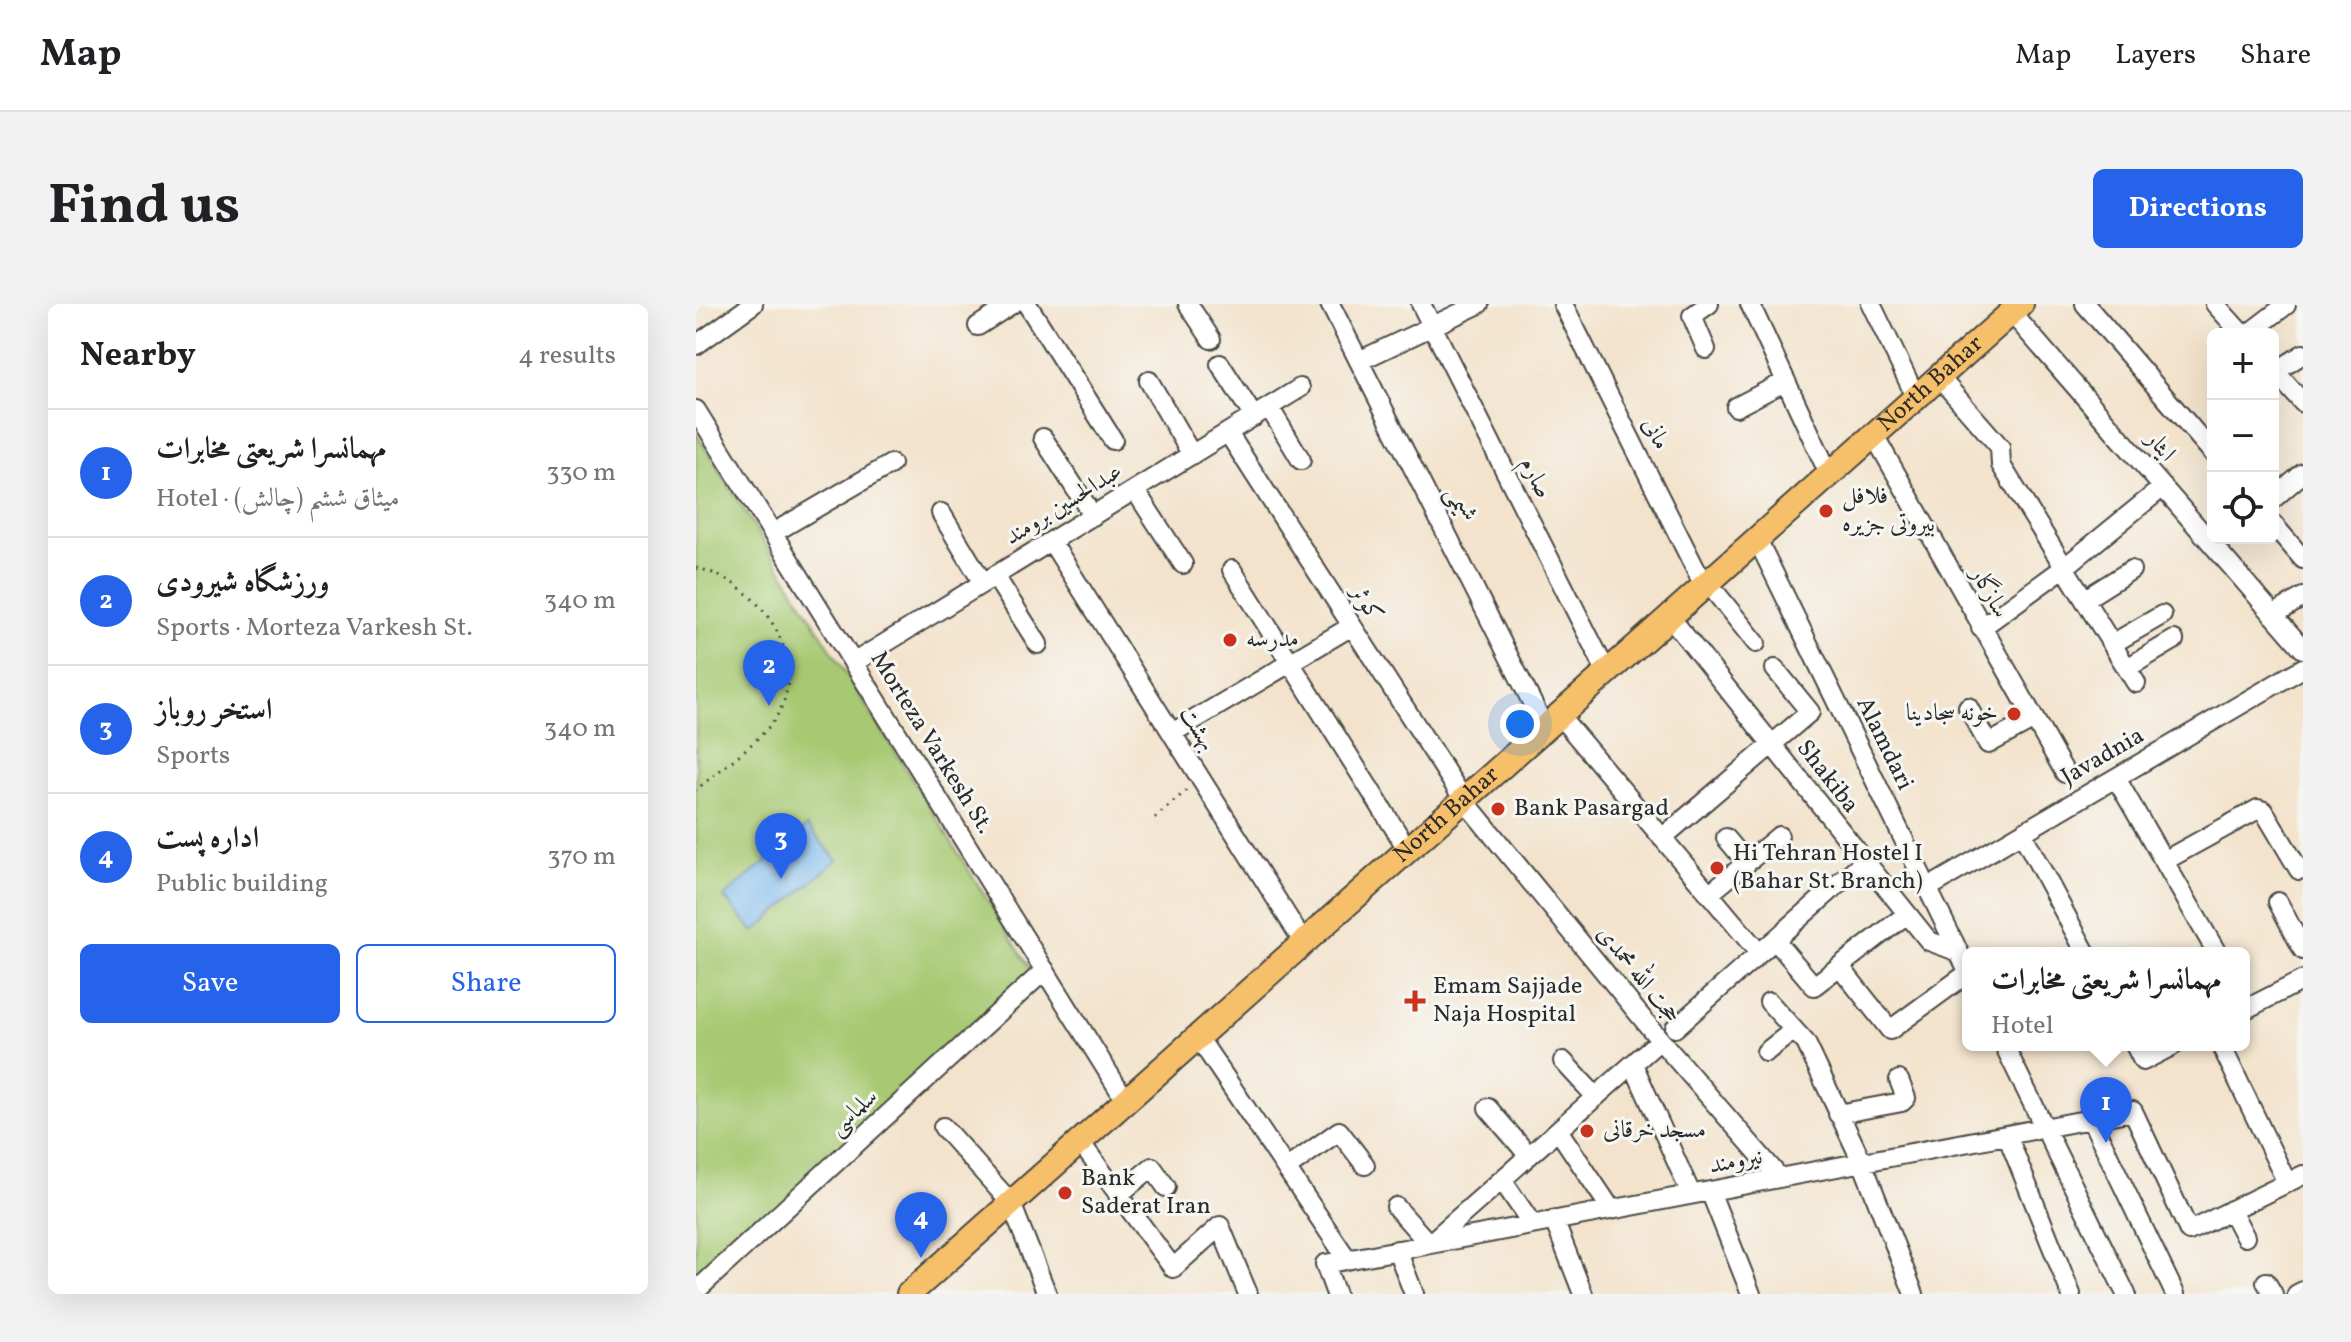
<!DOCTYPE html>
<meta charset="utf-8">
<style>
:root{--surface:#fff;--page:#f2f2f2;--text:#202124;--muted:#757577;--line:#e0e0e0;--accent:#2563eb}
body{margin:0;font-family:Vollkorn,Amiri,serif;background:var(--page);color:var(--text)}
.controls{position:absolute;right:24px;top:24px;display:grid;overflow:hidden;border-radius:12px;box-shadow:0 8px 32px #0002}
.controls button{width:72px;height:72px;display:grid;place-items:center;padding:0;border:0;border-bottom:2px solid var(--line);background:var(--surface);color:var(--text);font:40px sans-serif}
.you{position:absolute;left:824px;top:420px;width:28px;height:28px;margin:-20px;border:6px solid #fff;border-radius:50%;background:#1a73e8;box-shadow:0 0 0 12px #1a73e833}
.badge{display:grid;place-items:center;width:52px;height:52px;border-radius:50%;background:var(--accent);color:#fff;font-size:26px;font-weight:700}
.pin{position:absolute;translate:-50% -66px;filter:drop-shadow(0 2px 4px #0008)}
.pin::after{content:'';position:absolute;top:42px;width:28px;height:24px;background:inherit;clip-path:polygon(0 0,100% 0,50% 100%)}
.popup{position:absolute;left:1266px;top:643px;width:288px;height:104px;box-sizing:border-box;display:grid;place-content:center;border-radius:12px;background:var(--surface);filter:drop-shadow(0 2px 6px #0005);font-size:26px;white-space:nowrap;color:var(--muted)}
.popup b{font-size:30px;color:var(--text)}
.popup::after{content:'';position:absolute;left:50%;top:100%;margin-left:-16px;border:16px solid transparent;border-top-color:var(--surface)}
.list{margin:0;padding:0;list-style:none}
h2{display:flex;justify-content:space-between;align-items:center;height:104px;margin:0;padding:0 32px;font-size:34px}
h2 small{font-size:26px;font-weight:400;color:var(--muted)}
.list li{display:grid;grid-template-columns:52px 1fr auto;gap:24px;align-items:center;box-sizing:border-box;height:128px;padding:0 32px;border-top:2px solid var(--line)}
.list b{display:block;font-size:30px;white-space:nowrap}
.list p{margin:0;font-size:26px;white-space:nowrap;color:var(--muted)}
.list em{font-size:26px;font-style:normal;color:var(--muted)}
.actions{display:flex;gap:16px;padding:24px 32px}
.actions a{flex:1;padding:18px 0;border:2px solid var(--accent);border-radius:12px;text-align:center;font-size:28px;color:var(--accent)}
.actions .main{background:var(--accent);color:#fff}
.icon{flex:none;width:44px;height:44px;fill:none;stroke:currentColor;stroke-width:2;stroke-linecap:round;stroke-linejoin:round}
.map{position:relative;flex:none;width:1607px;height:990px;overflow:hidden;border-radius:12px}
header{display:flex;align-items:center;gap:48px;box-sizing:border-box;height:112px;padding:0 40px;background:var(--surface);border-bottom:2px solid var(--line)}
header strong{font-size:38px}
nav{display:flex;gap:44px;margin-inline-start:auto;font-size:28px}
.intro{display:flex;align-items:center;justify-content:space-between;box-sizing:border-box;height:192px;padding:0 48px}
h1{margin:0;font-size:56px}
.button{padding:20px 36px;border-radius:12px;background:var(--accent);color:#fff;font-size:28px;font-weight:700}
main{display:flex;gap:48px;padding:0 48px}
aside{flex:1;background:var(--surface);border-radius:12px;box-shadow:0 8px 32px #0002}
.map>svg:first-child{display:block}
.green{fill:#a6c971;stroke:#687a4e;stroke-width:2}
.water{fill:#7bb9ee;stroke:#53728c;stroke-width:2}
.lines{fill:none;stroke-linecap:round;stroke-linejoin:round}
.minor-casing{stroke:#494743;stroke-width:22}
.major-casing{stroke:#494743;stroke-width:28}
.path{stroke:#494743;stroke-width:3;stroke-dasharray:2 6;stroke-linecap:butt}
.minor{stroke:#fff;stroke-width:18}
.major{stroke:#f6c06b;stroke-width:24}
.poi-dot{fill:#c8321e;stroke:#f6f6f2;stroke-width:3}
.labels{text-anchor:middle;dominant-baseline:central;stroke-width:6;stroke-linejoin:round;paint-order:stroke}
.street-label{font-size:24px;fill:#2b2b2b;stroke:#f6f6f2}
.poi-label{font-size:24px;fill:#2b2b2b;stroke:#f6f6f2;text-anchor:start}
</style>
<header>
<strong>Map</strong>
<nav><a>Map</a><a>Layers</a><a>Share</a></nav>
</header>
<div class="intro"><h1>Find us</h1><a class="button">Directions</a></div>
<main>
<aside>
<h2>Nearby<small>4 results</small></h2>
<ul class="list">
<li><span class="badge">1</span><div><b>مهمانسرا شریعتی مخابرات</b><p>Hotel · میثاق ششم (چالش)</p></div><em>330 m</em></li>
<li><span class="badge">2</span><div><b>ورزشگاه شیرودی</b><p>Sports · Morteza Varkesh St.</p></div><em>340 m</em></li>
<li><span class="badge">3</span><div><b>استخر روباز</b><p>Sports</p></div><em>340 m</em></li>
<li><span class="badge">4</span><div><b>اداره پست</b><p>Public building</p></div><em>370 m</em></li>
</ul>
<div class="actions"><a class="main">Save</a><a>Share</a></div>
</aside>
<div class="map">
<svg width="1607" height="990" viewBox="0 0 1607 990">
<rect width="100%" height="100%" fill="#f6f6f2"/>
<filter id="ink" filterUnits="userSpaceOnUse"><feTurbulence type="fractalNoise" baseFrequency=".0125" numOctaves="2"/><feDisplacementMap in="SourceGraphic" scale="16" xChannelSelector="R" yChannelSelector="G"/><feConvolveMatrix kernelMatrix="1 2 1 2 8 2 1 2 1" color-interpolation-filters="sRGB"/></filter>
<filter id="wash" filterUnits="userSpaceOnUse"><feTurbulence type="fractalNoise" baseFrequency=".006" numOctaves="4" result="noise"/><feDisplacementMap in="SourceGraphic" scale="32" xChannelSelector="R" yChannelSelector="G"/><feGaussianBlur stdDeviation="1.8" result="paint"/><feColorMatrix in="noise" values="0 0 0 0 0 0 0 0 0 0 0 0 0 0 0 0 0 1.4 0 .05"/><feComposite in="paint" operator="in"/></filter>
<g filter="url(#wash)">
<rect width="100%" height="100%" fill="#f3e3cc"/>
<path class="green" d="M 0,129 L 337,669 L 0,978 Z"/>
<path class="water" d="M 111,522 L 141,556 L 58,628 L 28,593 Z"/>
</g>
<g filter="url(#ink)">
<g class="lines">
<g class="minor-casing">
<path id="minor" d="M 331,0 L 417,136
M 492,0 L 515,35
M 634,0 L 849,424
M 725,0 L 911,369
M 867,0 L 1008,282
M 1054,0 L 1133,170
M 1175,0 L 1220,93
M 1389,0 L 1517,149
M 1519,0 L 1546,30
M 1315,8 L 1607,345
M 282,22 L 316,0
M 1552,30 L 1590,1
M 0,41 L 57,0
M 1010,45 L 996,12 L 1013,0
M 663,57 L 783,0
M 524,60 L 558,113
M 1577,65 L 1607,99
M 1579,68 L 1607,50
M 1243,73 L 1304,143 L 1305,161 L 1440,379
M 453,77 L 496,151
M 573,103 L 605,156
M 1040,103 L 1090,77
M 0,106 L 430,797
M 532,129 L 768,496 L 964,736 L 1084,874
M 1178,131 L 1369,469
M 347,134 L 397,212
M 439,186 L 487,260
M 1577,195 L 1607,169
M 245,209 L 287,279
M 1577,220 L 1607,255
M 77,229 L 195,160
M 1061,235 L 1272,667
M 355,237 L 608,639
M 536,266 L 712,546
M 299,272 L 342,340
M 1012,279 L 1060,339
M 1389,295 L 1435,266
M 1577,311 L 1607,293
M 974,313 L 1233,637 L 1263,648
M 1285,324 L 1369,263 L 1467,183
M 1416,340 L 1466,311
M 157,359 L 604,84
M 1431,364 L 1478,336
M 1272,403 L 1292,440 L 1338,415
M 863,411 L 1063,649
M 476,429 L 656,322
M 1420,474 L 1521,649
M 1326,529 L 1390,649
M 966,534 L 1114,408 L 1079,365
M 1030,534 L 1051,559
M 1468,557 L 1562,505 L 1568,507 L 1603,566
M 1232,584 L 1607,364
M 1013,590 L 1083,532
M 1582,598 L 1607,646
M 1079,636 L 1118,682 L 1211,610
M 1149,669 L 1194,726 L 1272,669
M 1073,698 L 1110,739 L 1166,858 L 1218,990
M 1548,706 L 1607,676
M 979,724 L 1167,558
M 502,733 L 651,955
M 1308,741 L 1430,990
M 1439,741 L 1447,757 L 1478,741
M 1525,741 L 1591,879
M 1070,748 L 1098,726
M 867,757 L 900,793
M 937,760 L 995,890
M 792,804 L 833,852
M 1142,810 L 1206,798 L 1210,794 L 1203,776
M 1395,815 L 1479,990
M 247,823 L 315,899 L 351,990
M 862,826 L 915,905
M 1311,831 L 1375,990
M 384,838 L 477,964 L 524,922 L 552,990
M 591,864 L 643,827 L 669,861
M 806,876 L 836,920
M 1014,887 L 1055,990
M 422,891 L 456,863 L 470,883
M 700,903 L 733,940 L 964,736
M 1535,906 L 1549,933
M 858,916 L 887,990
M 701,946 L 718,990
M 1570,978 L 1577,990
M 0,987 L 349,666
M 640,990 L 629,960 L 1437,807 L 1493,927 L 1607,871
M 1601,990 L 1607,987"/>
</g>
<g class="major-casing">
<g id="major">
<path id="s1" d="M 213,990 L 1325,0"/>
</g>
</g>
<path class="path" d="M 0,264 C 59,276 116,349 82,410 C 68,435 23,466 0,486
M 459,514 L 492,485"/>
<use href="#minor" class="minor"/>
<use href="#major" class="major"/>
</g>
</g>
<g class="poi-dot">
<circle cx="1130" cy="207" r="8"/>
<circle cx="534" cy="336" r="8"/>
<circle cx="1318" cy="410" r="8"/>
<circle cx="802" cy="505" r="8"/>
<circle cx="1021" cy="564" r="8"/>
<path d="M715 685h8v8h8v8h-8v8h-8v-8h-8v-8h8z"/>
<circle cx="891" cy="827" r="8"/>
<circle cx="369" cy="889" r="8"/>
</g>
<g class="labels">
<g class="street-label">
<text stroke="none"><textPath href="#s1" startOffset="1368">North Bahar</textPath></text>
<text transform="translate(959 130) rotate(63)">مانی</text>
<text transform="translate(1464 143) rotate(49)">ایثار</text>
<text transform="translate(839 174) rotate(63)">صارم</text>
<text transform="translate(368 201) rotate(-32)">عبدالحسین برومند</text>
<text transform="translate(763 201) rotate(63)">شیمی</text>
<text transform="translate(1293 289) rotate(61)">سازگار</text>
<text transform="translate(670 300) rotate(57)">کوثر</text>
<text transform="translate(501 425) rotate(58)">بهشت</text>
<text transform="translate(235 439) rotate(58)">Morteza Varkesh St.</text>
<text transform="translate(1188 440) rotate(64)">Alamdari</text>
<text transform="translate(1407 453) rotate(-30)">Javadnia</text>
<text transform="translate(1131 473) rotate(52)">Shakiba</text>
<text stroke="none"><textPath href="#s1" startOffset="720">North Bahar</textPath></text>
<text transform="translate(942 671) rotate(51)">حجت الله محمدی</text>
<text transform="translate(158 809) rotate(-43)">سلماسی</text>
<text transform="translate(1040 858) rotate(-11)">نیرومند</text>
</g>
<g class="poi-label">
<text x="1146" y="193">فلافل<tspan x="1146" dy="28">بیروتی جزیره</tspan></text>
<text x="550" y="336">مدرسه</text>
<text x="1302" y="410" text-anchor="end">خونه سجادینا</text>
<text x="818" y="505">Bank Pasargad</text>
<text x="1037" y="550">Hi Tehran Hostel I<tspan x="1037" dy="28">(Bahar St. Branch)</tspan></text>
<text x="737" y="683">Emam Sajjade<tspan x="737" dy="28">Naja Hospital</tspan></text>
<text x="907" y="827">مسجد خرقانی</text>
<text x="385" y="875">Bank<tspan x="385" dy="28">Saderat Iran</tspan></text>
</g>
</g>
</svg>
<div class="controls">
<button>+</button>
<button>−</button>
<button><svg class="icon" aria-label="locate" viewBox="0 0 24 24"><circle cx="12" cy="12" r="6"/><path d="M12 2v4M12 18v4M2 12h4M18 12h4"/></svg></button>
</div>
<div class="you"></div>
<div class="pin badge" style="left:1410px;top:839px">1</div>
<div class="popup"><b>مهمانسرا شریعتی مخابرات</b>Hotel</div>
<div class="pin badge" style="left:73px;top:402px">2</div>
<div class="pin badge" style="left:85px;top:575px">3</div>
<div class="pin badge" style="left:225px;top:954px">4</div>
</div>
</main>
